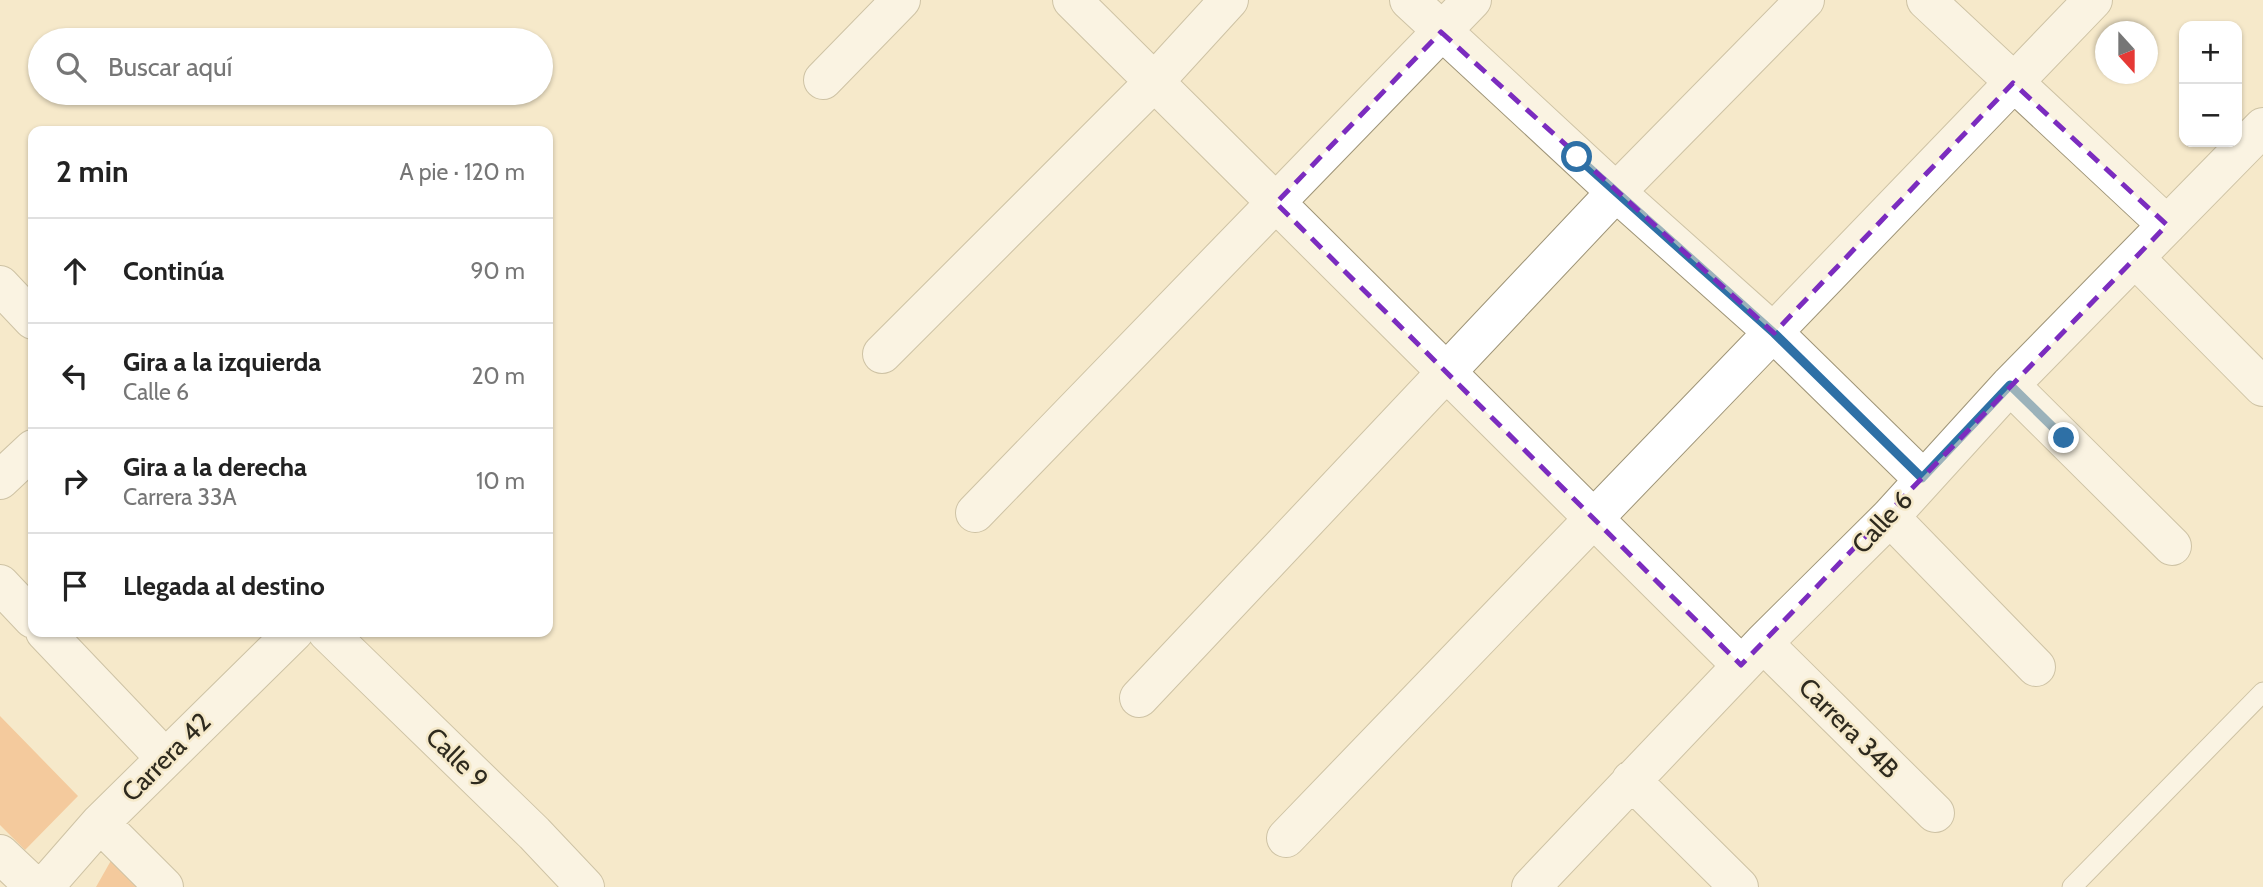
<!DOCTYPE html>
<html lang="es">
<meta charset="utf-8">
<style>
:root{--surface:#fff;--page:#f2f2f2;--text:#222;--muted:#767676;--line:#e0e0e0}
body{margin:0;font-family:Cabin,sans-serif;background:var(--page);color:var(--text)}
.controls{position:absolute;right:21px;top:21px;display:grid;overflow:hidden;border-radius:14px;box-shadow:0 2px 5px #0004}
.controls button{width:63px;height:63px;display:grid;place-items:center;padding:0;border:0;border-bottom:2px solid var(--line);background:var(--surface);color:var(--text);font:35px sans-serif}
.compass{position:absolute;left:2095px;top:21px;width:63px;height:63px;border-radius:50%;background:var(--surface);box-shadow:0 2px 5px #0004;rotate:159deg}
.stop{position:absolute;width:21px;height:21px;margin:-16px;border:5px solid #2e70a6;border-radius:50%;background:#fff}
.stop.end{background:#2e70a6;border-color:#fff;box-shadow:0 2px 7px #0008}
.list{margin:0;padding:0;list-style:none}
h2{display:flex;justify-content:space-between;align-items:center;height:91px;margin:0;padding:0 28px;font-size:30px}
h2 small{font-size:23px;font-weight:400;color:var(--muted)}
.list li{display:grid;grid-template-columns:46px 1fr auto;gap:21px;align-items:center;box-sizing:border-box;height:105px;padding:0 28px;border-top:2px solid var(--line)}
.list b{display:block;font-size:26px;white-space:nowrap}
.list p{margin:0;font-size:23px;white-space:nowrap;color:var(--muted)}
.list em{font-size:23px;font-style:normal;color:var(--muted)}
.icon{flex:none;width:38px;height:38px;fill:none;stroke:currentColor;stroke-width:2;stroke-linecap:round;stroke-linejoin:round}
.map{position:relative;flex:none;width:2263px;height:887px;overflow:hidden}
.search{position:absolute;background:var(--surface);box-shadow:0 2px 5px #0004;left:28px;top:28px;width:525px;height:77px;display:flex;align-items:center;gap:18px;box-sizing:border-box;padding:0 24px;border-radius:38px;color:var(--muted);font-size:26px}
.panel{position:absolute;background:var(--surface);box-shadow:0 2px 5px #0004;left:28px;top:126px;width:525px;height:511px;border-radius:14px}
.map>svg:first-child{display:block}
.building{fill:#f2a566}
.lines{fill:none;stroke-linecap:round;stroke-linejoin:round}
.service-casing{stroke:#9e9477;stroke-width:21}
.minor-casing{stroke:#9e9477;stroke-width:40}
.service{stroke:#fff;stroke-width:19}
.minor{stroke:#fff;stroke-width:38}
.route{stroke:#2e70a6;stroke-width:9}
.marked{fill:none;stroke:#7b2cbf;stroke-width:5;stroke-dasharray:14 9;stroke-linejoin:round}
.labels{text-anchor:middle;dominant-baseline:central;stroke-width:5;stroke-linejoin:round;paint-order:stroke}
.street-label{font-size:26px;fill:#2e2a1e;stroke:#f5e9ca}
</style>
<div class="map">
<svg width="2263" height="887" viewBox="0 0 2263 887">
<rect width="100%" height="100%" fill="#f5e9ca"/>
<path class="building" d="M 0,716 L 78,796 L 25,850 L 0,825 Z
M 113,857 L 140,887 L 96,887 Z"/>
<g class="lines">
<g class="service-casing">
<path id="service" d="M 2072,887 L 2263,692"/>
</g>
<g class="minor-casing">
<path id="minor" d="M 1072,0 L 1741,665
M 1409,0 L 1616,192 L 1774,333 L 1922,478
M 1926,0 L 2167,225
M 823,80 L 901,0
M 2135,258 L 2263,387
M 0,285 L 33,320
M 882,354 L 1154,82 L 1229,0
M 2010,385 L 2172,546
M 0,480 L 33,449
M 975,513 L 1472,0
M 1890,517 L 2036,667
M 0,584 L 33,619
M 45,632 L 165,758
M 327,632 L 534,833 L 585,887
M 1763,643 L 1935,813
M 1139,698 L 1616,192 L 1805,0
M 1631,780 L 1739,887
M 100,823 L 164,887
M 1286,838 L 2093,0
M 0,854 L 35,887
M 44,887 L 100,823 L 294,632
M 1531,887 L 1763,643 L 1890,517 L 2010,385 L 2263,127"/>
</g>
<use href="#service" class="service"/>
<use href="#minor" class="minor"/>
</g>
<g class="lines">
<path class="route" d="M 1577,157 L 1774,333 L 1922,478 L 2010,385 L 2064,438"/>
</g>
<path d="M0 0H2263V887H0ZM 1441,32 L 1774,333 L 2013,83 L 2167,225 L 1741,665 L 1276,203 Z" fill="#f5e9ca" fill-opacity=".55" fill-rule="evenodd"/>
<path class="marked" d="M 1441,32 L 1774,333 L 2013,83 L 2167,225 L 1741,665 L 1276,203 Z"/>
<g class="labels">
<g class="street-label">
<text transform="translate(1882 522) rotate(-47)">Calle 6</text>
<text transform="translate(1849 728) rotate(45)">Carrera 34B</text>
<text transform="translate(166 757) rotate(-45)">Carrera 42</text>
<text transform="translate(457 758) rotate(44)">Calle 9</text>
</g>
</g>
</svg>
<div class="controls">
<button>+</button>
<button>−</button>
</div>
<svg class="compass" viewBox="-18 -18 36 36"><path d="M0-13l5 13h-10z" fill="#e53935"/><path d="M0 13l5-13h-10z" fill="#767676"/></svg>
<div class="stop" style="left:1577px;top:157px"></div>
<div class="stop end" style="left:2064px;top:438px"></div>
<div class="search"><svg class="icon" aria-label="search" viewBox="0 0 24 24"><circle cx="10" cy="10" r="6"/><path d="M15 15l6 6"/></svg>Buscar aquí</div>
<section class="panel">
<h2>2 min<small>A pie · 120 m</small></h2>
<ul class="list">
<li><svg class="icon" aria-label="ahead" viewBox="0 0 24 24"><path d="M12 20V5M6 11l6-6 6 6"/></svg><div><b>Continúa</b></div><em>90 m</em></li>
<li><svg class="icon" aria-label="left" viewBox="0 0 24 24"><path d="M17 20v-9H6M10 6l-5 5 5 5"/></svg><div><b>Gira a la izquierda</b><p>Calle 6</p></div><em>20 m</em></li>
<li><svg class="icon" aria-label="right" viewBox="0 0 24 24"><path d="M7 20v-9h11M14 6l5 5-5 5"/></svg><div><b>Gira a la derecha</b><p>Carrera 33A</p></div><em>10 m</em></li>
<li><svg class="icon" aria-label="arrive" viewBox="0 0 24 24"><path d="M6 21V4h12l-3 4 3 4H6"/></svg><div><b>Llegada al destino</b></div></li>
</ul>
</section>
</div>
